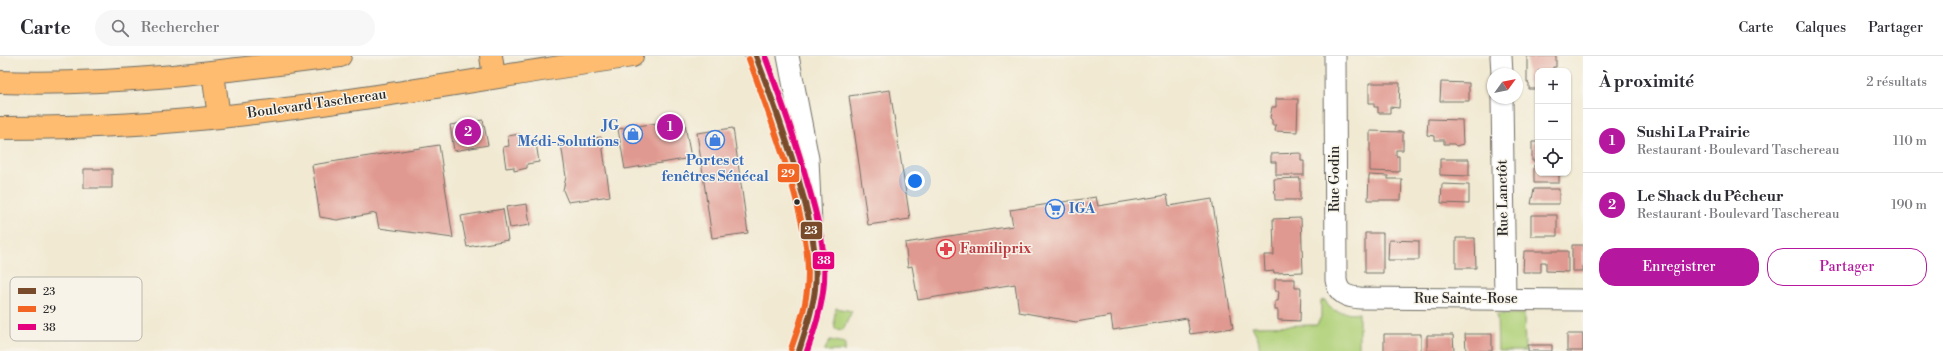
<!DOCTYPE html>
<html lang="fr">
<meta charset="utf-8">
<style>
:root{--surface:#fff;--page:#f7f7f7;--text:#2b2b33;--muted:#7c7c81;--line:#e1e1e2;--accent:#b5179e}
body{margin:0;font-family:"Libre Bodoni",serif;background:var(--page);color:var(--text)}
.controls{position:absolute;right:12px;top:12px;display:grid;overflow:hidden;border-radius:8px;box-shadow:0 1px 3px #0004}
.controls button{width:36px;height:36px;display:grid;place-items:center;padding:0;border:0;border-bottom:1px solid var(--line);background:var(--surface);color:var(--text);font:20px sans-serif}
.compass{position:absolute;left:1487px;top:12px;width:36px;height:36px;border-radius:50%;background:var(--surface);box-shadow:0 1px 3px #0004;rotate:57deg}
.you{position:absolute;left:915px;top:125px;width:14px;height:14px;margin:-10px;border:3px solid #fff;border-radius:50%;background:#1a73e8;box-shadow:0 0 0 6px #1a73e833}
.badge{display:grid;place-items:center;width:26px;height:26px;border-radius:50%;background:var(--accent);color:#fff;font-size:13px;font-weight:700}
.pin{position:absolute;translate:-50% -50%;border:2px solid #fff;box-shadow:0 1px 4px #0006}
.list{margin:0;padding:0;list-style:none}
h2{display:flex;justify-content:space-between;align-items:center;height:52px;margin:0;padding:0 16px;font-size:17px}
h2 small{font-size:13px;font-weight:400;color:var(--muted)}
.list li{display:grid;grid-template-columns:26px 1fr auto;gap:12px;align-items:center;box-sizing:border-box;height:64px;padding:0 16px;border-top:1px solid var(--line)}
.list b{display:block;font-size:15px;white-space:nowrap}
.list p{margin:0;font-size:13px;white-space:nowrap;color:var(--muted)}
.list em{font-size:13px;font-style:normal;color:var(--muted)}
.actions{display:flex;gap:8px;padding:12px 16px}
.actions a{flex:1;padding:9px 0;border:1px solid var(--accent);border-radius:16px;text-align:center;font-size:14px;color:var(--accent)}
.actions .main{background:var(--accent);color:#fff}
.icon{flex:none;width:22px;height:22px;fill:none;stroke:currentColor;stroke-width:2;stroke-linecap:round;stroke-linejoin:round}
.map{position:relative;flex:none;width:1583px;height:295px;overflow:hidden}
header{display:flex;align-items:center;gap:24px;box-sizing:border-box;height:56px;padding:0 20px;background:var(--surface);border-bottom:1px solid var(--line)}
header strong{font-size:19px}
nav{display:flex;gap:22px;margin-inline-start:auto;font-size:14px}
.search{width:280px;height:36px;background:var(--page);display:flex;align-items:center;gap:10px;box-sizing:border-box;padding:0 14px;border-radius:22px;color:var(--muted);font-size:15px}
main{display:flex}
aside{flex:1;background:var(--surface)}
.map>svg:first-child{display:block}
.green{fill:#b0d179;stroke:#6e7e52}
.building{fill:#e09990}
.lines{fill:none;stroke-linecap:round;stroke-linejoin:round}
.minor-casing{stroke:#706e65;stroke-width:23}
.major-casing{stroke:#706e65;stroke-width:24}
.minor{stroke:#fff;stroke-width:21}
.major{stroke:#fdbc6f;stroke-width:22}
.bus-1-casing{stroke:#f7f3e8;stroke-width:9}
.bus-2-casing{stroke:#f7f3e8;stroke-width:9}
.bus-3-casing{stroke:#f7f3e8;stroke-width:9}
.bus-1{stroke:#7a4b2a;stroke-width:6}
.bus-2{stroke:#f26522;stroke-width:6}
.bus-3{stroke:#e5007d;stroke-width:6}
.bus-dot{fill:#2b2b2b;stroke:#f7f3e8;stroke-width:1.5}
.labels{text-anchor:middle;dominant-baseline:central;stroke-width:3;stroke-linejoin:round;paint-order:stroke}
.street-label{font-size:14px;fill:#2b2b2b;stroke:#f7f3e8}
.shop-label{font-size:14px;font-weight:bold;fill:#366cbe;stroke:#f7f3e8;text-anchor:end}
.health-label{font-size:14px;font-weight:bold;fill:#be3a42;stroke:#f7f3e8;text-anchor:start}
.key{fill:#f7f3e8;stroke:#bab7af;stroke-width:1}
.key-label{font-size:11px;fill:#2b2b2b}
.line-badge{stroke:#f7f3e8;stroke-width:1.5}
.badge-label{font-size:11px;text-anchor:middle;font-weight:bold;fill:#fff}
</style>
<header>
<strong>Carte</strong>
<div class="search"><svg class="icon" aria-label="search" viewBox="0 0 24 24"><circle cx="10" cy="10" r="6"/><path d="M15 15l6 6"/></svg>Rechercher</div>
<nav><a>Carte</a><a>Calques</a><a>Partager</a></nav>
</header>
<main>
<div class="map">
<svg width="1583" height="295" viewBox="0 0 1583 295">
<rect width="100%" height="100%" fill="#f7f3e8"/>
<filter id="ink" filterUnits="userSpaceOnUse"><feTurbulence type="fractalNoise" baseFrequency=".025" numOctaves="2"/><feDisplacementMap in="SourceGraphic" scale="8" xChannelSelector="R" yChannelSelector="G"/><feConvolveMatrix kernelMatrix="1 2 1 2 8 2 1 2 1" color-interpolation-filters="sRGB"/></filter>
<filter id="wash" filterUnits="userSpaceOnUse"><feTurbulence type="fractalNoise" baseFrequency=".012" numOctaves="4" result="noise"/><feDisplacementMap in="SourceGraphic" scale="16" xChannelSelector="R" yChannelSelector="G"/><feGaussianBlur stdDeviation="0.9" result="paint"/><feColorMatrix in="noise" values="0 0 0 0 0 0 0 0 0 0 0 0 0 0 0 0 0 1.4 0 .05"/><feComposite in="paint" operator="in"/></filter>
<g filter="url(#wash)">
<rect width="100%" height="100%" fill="#f1e9d2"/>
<path class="green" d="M 1325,244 C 1331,259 1346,256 1359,257 L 1359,295 L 1260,295 L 1258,282 L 1252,270 L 1317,269 L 1321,261 L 1321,245 Z
M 836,252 L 852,255 L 843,274 L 835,273 L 834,263 Z
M 1497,258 L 1524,258 L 1525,295 L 1498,295 Z
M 830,284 L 845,287 L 845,295 L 824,295 Z"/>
<g id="blocks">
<path class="building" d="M 1527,0 L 1556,0 L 1556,11 L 1553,11 L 1553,15 L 1538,15 L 1538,33 L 1529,33 L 1529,27 L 1527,26 Z
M 1441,26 L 1469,27 L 1469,45 L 1440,45 Z
M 1369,27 L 1400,27 L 1399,52 L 1390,51 L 1390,57 L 1378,57 L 1378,51 L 1374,51 L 1374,47 L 1369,47 Z
M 890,34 L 910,163 L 868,169 L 849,40 Z
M 1276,43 L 1298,43 L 1297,76 L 1275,75 L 1276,69 L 1272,69 L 1272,64 L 1270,62 L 1272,51 L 1276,51 Z
M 684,63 L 691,102 L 625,113 L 618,73 Z
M 1428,63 L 1462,64 L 1463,88 L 1456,90 L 1454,88 L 1444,88 L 1444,84 L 1435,84 L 1435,80 L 1427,79 Z
M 483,64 L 488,89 L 454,95 L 450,69 Z
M 733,72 L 748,177 L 712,182 L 697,77 Z
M 1370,75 L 1403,76 L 1403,94 L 1396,94 L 1396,100 L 1399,100 L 1399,116 L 1370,115 Z
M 520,78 L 522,90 L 536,87 L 539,106 L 527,108 L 527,112 L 514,115 L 514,111 L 506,112 L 503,91 L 509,90 L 508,80 Z
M 601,81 L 610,140 L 568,146 L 563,134 L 566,121 L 561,87 Z
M 1532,86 L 1538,86 L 1538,105 L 1532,105 Z
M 439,89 L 453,182 L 379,172 L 376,157 L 337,164 L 320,161 L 312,109 Z
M 1301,97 L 1301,105 L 1304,105 L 1304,119 L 1276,119 L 1276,106 L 1271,106 L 1271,98 Z
M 1440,103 L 1469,103 L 1469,120 L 1440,119 Z
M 1534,109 L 1538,109 L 1538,117 L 1559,117 L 1559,127 L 1534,127 Z
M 84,113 L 112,113 L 112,132 L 84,132 Z
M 1369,119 L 1388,120 L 1388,123 L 1402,123 L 1401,144 L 1368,144 Z
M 1300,122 L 1300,144 L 1275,144 L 1274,123 Z
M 1442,128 L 1469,129 L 1469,148 L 1441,147 Z
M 1534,133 L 1559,133 L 1559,148 L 1531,148 Z
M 1167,139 L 1169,150 L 1212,143 L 1233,272 L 1190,278 L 1187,262 L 1113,274 L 1111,260 L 1076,266 L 1019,256 L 1015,228 L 918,244 L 912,210 L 908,211 L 905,187 L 1013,170 L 1010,154 L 1096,141 L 1098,150 Z
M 527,148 L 530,169 L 510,172 L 506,151 Z
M 503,153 L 508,184 L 467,191 L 461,160 Z
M 1531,159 L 1557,159 L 1557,180 L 1531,180 Z
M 1301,162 L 1303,216 L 1274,217 L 1274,215 L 1265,216 L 1264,199 L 1274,199 L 1273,163 Z
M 1365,177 L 1383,177 L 1383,217 L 1365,217 Z
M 1456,182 L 1475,182 L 1476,212 L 1456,212 Z
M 1389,184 L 1419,185 L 1419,204 L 1388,204 Z
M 1572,189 L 1583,189 L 1583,215 L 1572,215 Z
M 1524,195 L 1568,195 L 1568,216 L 1546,215 L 1546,206 L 1541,206 L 1541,216 L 1523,216 Z
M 1275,223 L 1295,223 L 1295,232 L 1301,232 L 1300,265 L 1278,264 L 1278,254 L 1275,254 L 1275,245 L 1278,245 L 1279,235 L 1275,235 Z
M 1384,278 L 1421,278 L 1421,295 L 1384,295 Z
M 1465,278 L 1492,278 L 1492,295 L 1466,295 Z
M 1567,278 L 1583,278 L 1583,295 L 1567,295 Z
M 1427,279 L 1453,279 L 1454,295 L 1427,295 Z
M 1528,289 L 1552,289 L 1552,295 L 1528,295 Z"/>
</g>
</g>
<g filter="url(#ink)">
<use href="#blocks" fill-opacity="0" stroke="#706e65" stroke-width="1"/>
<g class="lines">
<g class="minor-casing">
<path id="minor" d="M 756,0 L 784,72 L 802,135
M 788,0 L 808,103 L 811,168 L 816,213 L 814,245 L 799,295
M 1335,0 L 1336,224 C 1338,238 1347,241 1360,242 L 1583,244
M 1501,0 L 1502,18
M 1502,42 L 1505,243"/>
</g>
<g class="major-casing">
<path id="major" d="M 491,0 L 494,21
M 213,17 L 219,61
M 0,26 C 114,30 227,15 340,0
M 0,72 C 82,72 164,68 246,58 C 375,43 503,19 632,0"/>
</g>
<use href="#minor" class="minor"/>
<use href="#major" class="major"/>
<g class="bus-1-casing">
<path id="bus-1" d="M 756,0 C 772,43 788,85 800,129 C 810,163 818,198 815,233 C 813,254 805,275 799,295"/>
</g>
<g class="bus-2-casing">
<path id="bus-2" d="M 749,3 C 765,46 780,88 793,132 C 802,165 811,200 807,234 C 805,254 798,273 791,293"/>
</g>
<g class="bus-3-casing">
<path id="bus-3" d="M 765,0 C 781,43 796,85 808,129 C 818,163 828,200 823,236 C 820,257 814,276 807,295"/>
</g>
<use href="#bus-1" class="bus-1"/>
<use href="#bus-2" class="bus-2"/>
<use href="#bus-3" class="bus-3"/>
</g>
</g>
<defs>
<g id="shop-ring" transform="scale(1)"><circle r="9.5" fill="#f7f3e8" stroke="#3f7fe0" stroke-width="1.5"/><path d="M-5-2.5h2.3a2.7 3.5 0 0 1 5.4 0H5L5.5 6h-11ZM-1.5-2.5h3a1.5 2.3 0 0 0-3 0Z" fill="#3f7fe0"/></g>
<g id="supermarket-ring" transform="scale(1)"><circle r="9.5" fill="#f7f3e8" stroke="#3f7fe0" stroke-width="1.5"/><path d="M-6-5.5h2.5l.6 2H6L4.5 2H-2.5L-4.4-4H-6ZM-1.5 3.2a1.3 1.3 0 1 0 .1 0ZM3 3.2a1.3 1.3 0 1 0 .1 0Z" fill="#3f7fe0"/></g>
<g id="pharmacy-ring" transform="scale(1)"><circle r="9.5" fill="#f7f3e8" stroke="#e0444e" stroke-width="1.5"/><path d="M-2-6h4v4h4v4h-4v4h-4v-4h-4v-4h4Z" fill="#e0444e"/></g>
</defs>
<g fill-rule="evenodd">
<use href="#shop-ring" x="633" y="78"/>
<use href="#shop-ring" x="715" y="84"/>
<use href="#supermarket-ring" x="1055" y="153"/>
<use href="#pharmacy-ring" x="946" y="193"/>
</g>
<circle class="bus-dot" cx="797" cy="146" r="3.5"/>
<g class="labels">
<g class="street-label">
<text transform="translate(317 48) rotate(-8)">Boulevard Taschereau</text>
<text transform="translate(1335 123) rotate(-90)">Rue Godin</text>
<text transform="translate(1503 142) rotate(-91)">Rue Lanctôt</text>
<text x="1466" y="243">Rue Sainte-Rose</text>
</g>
<g class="shop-label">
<text x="619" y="70">JG<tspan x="619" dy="16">Médi-Solutions</tspan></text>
<text x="715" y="105" text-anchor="middle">Portes et<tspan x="715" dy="16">fenêtres Sénécal</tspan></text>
<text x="1069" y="153" text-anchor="start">IGA</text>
</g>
<g class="health-label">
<text x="960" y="193">Familiprix</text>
</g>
</g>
<rect x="10" y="221" width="132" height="64" rx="6" class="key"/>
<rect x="18" y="232" width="18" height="6" fill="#7a4b2a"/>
<rect x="18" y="250" width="18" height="6" fill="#f26522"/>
<rect x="18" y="268" width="18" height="6" fill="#e5007d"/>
<g class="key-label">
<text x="43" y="239">23</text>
<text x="43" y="257">29</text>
<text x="43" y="275">38</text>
</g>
<g class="line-badge">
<rect x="777" y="107" width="23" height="20" rx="4" fill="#f26522"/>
<rect x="800" y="165" width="23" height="19" rx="4" fill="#7a4b2a"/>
<rect x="812" y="195" width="23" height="19" rx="4" fill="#e5007d"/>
</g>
<g class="badge-label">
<text x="788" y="121">29</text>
<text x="811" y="178">23</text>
<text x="824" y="208">38</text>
</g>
</svg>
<div class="controls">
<button>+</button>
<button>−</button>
<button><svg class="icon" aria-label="locate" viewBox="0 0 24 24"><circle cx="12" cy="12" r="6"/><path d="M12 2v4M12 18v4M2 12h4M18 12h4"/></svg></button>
</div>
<svg class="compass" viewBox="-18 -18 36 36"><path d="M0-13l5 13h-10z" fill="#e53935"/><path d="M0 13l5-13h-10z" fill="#7c7c81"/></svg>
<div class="you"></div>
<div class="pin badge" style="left:670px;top:71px">1</div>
<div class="pin badge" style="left:468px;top:76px">2</div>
</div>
<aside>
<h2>À proximité<small>2 résultats</small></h2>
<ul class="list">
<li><span class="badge">1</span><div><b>Sushi La Prairie</b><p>Restaurant · Boulevard Taschereau</p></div><em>110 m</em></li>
<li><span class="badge">2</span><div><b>Le Shack du Pêcheur</b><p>Restaurant · Boulevard Taschereau</p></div><em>190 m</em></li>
</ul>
<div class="actions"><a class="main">Enregistrer</a><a>Partager</a></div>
</aside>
</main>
